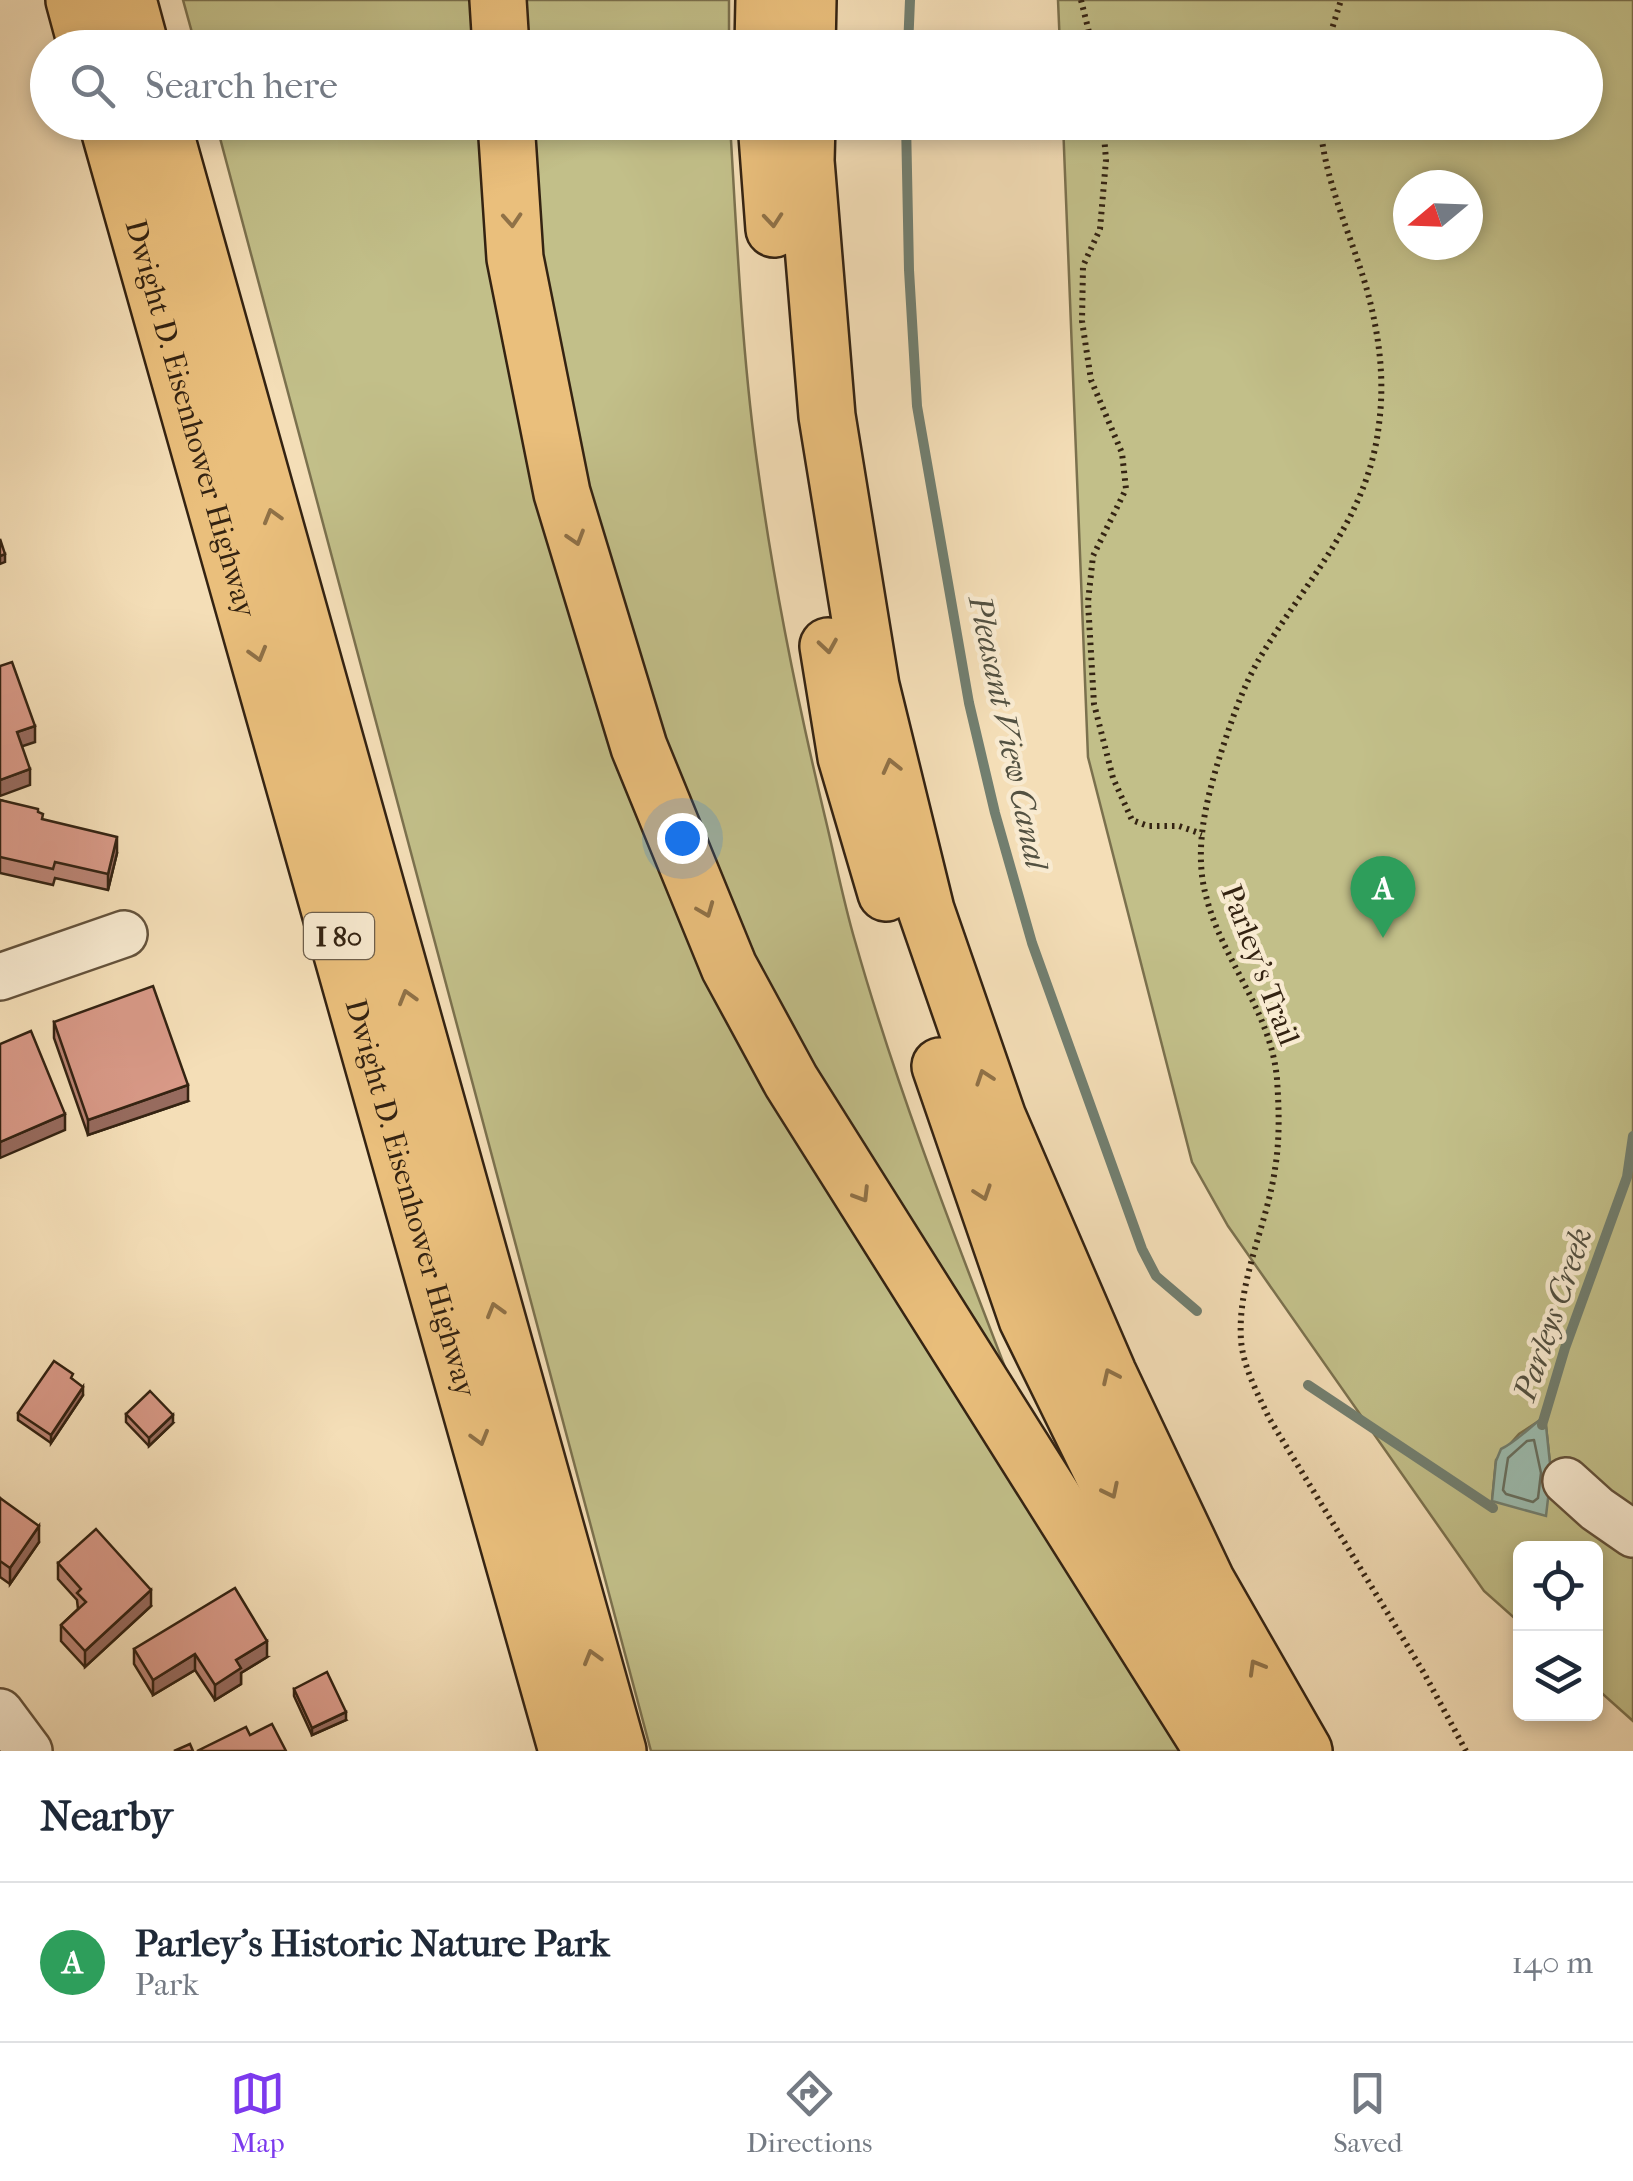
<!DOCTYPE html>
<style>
:root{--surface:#fff;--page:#f6f6f7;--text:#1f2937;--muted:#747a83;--line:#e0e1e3;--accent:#7c3aed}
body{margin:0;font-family:"IM FELL French Canon",serif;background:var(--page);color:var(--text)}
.controls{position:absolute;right:30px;bottom:30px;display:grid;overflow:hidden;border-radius:15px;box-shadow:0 5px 15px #0003}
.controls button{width:90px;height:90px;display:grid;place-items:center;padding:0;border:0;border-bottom:2px solid var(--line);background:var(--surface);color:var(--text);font:50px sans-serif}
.compass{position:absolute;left:1393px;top:170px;width:90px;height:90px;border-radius:50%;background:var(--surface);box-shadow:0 5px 15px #0003;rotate:251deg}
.you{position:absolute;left:682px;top:838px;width:35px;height:35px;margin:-25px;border:8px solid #fff;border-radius:50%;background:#1a73e8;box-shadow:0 0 0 15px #1a73e833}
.badge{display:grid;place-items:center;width:65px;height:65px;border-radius:50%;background:var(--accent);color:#fff;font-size:32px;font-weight:700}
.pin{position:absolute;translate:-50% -82px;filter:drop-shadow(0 2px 5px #0008)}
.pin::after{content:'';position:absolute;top:52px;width:35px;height:30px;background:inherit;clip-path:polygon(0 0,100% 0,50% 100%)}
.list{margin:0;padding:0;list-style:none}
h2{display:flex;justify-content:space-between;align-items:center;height:130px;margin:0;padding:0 40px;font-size:42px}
h2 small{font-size:32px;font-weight:400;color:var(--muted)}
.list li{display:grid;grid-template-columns:65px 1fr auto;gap:30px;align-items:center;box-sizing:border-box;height:160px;padding:0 40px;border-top:2px solid var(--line)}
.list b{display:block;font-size:38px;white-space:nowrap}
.list p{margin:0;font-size:32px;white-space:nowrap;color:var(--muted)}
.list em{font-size:32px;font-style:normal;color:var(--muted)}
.icon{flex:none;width:55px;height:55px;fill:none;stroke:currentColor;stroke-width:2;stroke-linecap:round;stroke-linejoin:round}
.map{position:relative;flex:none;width:1633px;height:1751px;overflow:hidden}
.search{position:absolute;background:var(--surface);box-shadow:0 5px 15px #0003;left:30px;right:30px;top:30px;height:110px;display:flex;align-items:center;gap:25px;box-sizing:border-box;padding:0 35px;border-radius:55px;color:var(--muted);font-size:38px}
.sheet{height:290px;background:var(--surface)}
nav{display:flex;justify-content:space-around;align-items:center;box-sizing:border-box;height:140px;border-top:2px solid var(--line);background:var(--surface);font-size:28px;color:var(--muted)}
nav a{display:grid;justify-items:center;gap:5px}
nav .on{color:var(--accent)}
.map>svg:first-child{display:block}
.green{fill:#c2bf89;stroke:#7b714e;stroke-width:2.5;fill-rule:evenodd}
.water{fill:#9cbcaf;stroke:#727f70;stroke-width:2.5}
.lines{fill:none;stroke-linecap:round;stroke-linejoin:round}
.shore{stroke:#687060;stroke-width:2.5}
.stream{stroke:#727f70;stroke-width:10}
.minor-casing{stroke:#64523b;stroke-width:50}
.highway-casing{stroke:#342312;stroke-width:60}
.path{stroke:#342312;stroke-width:6;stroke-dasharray:2.5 5;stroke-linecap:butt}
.minor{stroke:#f8ead0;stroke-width:45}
.highway{stroke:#eabf7c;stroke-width:55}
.wall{fill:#ba8474;stroke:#342312;stroke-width:2.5}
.shaded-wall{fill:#976b5e;stroke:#342312;stroke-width:2.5}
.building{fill:#d89987;stroke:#342312;stroke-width:2.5}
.oneway{stroke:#8f7147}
.labels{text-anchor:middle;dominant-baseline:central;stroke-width:9;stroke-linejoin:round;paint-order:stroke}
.shield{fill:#f8ead0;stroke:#6f5f4b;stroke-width:2.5}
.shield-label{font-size:28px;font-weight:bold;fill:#342312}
.street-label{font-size:30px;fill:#342312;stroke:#f8ead0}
.water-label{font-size:32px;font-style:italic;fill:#535141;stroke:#f8ead0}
</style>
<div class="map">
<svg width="1633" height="1751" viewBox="0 0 1633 1751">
<rect width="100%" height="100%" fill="#f4deb7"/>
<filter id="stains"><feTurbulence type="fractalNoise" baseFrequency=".002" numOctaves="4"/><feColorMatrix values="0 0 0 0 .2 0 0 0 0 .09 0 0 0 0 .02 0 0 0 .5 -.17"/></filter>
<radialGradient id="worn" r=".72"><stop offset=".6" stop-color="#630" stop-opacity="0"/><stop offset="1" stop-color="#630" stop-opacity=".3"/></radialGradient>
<path class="green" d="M 183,0 L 475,0 L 478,47 L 196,47 Z
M 523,0 L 729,0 L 729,47 L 524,47 Z
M 1058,0 L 1633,0 L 1633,1721 L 1596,1688 L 1596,1548 L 1520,1548 L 1520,1623 L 1484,1591 L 1228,1226 L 1192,1162 L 1088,757 L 1063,123 L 1586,122 L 1586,48 L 1060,47 ZM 1408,185 L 1468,185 L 1468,245 L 1408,245 ZM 1545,1417 L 1551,1473 L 1549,1485 L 1492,1501 L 1496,1460 L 1519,1434 Z
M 216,123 L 483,123 L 614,735 L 1183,1751 L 651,1751 Z
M 525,123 L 730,123 C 737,240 742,359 759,476 C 775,591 798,704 825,817 C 835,858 843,900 855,941 C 897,1089 953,1232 1008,1375 L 993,1381 L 761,971 L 653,731 L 553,356 Z"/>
<path class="water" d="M 1545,1416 L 1551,1473 L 1546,1516 L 1492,1501 L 1496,1461 L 1501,1449 C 1515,1443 1531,1426 1545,1416 Z"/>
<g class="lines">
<path class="shore" d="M 1534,1440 L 1541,1473 L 1538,1498 L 1533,1502 L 1506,1494 L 1503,1490 L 1508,1458 L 1527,1441 Z"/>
<path class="stream" d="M 908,48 L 910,0
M 906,122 L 909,270 L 917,406 L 969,703 L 995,813 L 1032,943 L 1142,1249 L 1156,1276 L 1197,1311
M 1308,1385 L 1493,1508
M 1542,1425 L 1565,1348 L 1627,1177 L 1633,1136"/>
<g class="minor-casing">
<path id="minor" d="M 0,977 L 124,934
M 1566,1481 L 1597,1509 L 1633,1534
M 0,1712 L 29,1751"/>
</g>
<g class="highway-casing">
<g id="highway">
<path d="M 74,0 L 87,48"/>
<path d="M 128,0 L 141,48"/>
<path d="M 498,0 L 501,48"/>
<path d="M 763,48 L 764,0"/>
<path d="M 807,48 L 808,0"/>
<path id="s1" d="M 107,122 L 567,1751"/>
<path d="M 162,122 L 618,1751"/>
<path d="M 506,122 L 515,258 L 562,493 L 639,747 L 729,967 L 791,1081 L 1213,1751"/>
<path d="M 766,122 L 774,229"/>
<path d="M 807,122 L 806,161 L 827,416 L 871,686 L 926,910 L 998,1118 L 1108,1373 L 1207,1582 L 1304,1751"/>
<path d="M 828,646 L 846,757 L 886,893"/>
<path d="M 940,1066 L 1027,1319 L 1187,1645 L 1253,1751"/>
</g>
</g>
<path class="path" d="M 1081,0 L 1093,48
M 1326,48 L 1341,0
M 1103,122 L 1106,160 L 1100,229 L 1083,266 L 1082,321 L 1091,380 L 1122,453 L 1126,489 L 1093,556 L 1088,602 L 1094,704 L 1113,778 L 1132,820 L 1148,826 L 1179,826 L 1202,834
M 1320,122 C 1324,181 1351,234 1367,290 C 1379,334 1385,378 1379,424 C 1369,515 1310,576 1264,651 C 1243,684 1230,725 1218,762 C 1205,805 1194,852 1206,896 C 1222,960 1271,1011 1277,1079 C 1279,1109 1280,1139 1275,1169 C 1267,1225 1237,1282 1241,1340 C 1243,1367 1258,1394 1269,1418 L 1424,1673 L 1466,1751"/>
<use href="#minor" class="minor"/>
<use href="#highway" class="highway"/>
</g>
<path class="wall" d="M 0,800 L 38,812 L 43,820 L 117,853 L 108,890 L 55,878 L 53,885 L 0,873 Z
M 54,1022 L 188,1101 L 88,1135 L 54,1038 Z
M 73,1380 L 83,1395 L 51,1443 L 18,1420 L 18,1413 Z
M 126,1414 L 173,1423 L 149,1446 L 126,1422 Z
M 0,1498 L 39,1542 L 10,1584 L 0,1577 Z
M 58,1563 L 151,1606 L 85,1667 L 61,1641 L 61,1625 L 78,1609 L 77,1600 L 58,1579 Z
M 134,1649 L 267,1657 L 241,1673 L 241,1684 L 215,1700 L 195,1670 L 153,1695 L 134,1664 Z
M 294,1689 L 346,1720 L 312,1735 L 294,1696 Z"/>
<path class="shaded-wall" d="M 5,554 L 5,562 L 0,564 L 0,556 Z
M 35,726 L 35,742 L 17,748 L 17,732 Z
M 30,769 L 30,785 L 0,796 L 0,780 Z
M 117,837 L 117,853 L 108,890 L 108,874 Z
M 188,1085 L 188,1101 L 88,1135 L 88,1120 Z
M 65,1114 L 65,1130 L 0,1158 L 0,1142 Z
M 83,1387 L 83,1395 L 51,1443 L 51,1435 Z
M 173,1415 L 173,1423 L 149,1446 L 149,1438 Z
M 39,1526 L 39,1542 L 10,1584 L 10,1568 Z
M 151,1590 L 151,1606 L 85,1667 L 85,1651 Z
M 267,1641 L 267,1657 L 241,1673 L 241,1684 L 215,1700 L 215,1685 L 236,1660 Z
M 195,1654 L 195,1670 L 153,1695 L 153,1680 Z
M 346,1712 L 346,1720 L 312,1735 L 312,1728 Z"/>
<path class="building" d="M 0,539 L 5,554 L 0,556 Z
M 12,662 L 35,726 L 17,732 L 30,769 L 0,780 L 0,666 Z
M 0,800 L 38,809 L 38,812 L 43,814 L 42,819 L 117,837 L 108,874 L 55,862 L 53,869 L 0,857 Z
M 153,986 L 188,1085 L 88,1120 L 54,1022 Z
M 31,1031 L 65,1114 L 0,1142 L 0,1044 Z
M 54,1361 L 73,1374 L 71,1378 L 83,1387 L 51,1435 L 18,1413 Z
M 150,1391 L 173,1415 L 149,1438 L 126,1414 Z
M 0,1498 L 39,1526 L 10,1568 L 0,1561 Z
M 96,1529 L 151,1590 L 85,1651 L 61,1625 L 86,1602 L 77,1593 L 81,1589 L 58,1563 Z
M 235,1588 L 267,1641 L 236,1660 L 241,1668 L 215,1685 L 195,1654 L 153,1680 L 134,1649 Z
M 327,1672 L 346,1712 L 312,1728 L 294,1689 Z
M 272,1724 L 286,1751 L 197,1751 L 246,1727 L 250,1735 Z
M 190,1744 L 193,1751 L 174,1751 Z"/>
<defs><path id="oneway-chevron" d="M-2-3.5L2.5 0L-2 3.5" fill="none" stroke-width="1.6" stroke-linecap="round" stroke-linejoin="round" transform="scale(2.5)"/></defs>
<g class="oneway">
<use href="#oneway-chevron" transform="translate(512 220) rotate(86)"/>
<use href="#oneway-chevron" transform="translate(773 220) rotate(85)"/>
<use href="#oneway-chevron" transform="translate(272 516) rotate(-106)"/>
<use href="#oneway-chevron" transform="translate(576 538) rotate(73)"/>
<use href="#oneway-chevron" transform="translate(828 646) rotate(81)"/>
<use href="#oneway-chevron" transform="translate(258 654) rotate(74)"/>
<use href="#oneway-chevron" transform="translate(891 766) rotate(-104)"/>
<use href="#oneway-chevron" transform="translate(706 910) rotate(68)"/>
<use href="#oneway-chevron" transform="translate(407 997) rotate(-106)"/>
<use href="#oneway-chevron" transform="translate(984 1077) rotate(-109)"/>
<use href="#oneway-chevron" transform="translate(983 1193) rotate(71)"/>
<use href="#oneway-chevron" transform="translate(862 1195) rotate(58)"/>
<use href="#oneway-chevron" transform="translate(495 1310) rotate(-106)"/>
<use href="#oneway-chevron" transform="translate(1110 1376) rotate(-115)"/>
<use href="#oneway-chevron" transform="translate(480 1438) rotate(74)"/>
<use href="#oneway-chevron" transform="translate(1111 1491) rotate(64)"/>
<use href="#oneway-chevron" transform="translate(592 1657) rotate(-106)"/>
<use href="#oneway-chevron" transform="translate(1256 1667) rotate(-120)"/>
</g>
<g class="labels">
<rect class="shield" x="304" y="913" width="70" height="46" rx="8"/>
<g class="shield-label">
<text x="339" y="936">I 80</text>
</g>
<g class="street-label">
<text stroke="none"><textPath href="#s1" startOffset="308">Dwight D. Eisenhower Highway</textPath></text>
<text transform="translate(1260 965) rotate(69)">Parley's Trail</text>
<text stroke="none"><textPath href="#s1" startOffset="1118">Dwight D. Eisenhower Highway</textPath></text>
</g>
<g class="water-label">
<text transform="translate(1008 732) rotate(78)">Pleasant View Canal</text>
<text transform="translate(1553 1314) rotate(-71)">Parleys Creek</text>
</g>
</g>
<rect width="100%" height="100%" filter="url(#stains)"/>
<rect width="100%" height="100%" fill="url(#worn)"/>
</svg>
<div class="controls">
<button><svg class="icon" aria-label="locate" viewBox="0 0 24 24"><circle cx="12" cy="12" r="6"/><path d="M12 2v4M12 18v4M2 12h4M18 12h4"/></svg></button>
<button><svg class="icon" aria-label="layers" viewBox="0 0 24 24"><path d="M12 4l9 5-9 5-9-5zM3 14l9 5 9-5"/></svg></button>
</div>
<svg class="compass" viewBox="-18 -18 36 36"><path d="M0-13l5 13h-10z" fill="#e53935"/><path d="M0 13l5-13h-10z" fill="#747a83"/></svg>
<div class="you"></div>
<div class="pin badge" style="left:1383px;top:938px;background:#2e9e5b">A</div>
<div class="search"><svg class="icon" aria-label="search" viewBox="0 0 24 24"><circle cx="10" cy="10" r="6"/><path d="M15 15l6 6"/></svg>Search here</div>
</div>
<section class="sheet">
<h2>Nearby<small></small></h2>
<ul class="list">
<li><span class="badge" style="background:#2e9e5b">A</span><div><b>Parley's Historic Nature Park</b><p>Park</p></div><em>140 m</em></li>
</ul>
</section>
<nav>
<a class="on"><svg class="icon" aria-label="map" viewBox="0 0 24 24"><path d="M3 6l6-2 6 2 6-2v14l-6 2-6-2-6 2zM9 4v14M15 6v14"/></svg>Map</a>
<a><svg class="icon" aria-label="directions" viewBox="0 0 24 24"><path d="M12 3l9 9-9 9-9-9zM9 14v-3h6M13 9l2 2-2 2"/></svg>Directions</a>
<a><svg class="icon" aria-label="saved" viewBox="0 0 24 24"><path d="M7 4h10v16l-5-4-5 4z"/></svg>Saved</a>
</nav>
